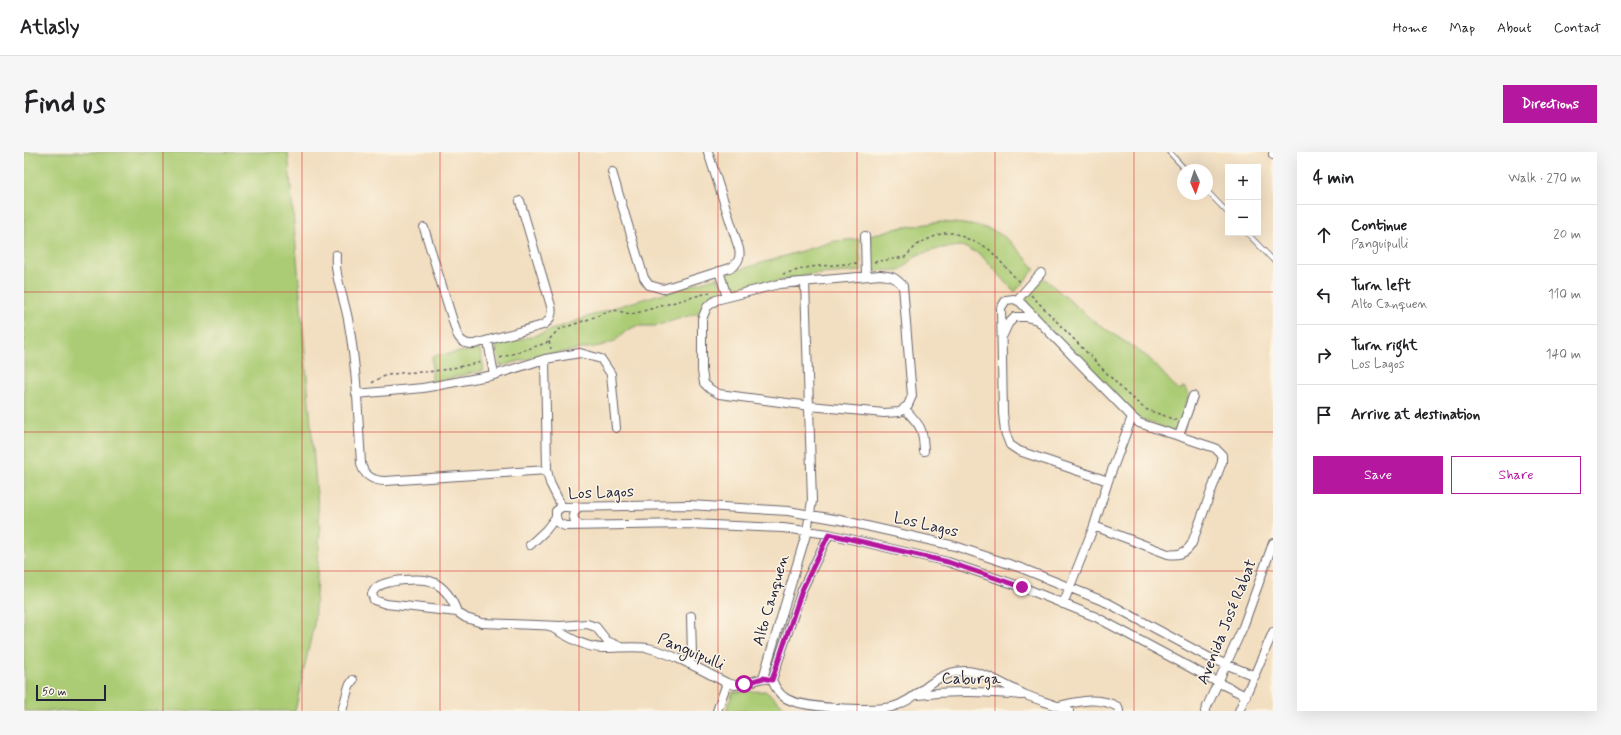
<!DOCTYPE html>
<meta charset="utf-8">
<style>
:root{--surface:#fff;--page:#f6f6f6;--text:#202124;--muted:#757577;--line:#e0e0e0;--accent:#b5179e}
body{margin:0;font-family:Mynerve,sans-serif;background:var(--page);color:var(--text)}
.controls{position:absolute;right:12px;top:12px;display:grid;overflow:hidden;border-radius:0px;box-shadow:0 4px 16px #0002}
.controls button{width:36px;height:36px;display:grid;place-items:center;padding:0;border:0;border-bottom:1px solid var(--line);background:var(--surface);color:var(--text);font:20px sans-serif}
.compass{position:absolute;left:1153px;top:12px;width:36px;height:36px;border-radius:50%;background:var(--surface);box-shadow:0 4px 16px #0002;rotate:177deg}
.scale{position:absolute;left:12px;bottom:10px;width:70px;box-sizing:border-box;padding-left:4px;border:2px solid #22223b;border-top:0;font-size:11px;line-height:14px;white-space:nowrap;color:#22223b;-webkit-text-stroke:3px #fcf5e5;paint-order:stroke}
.stop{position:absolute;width:12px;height:12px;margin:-9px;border:3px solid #b5179e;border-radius:50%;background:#fff}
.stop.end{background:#b5179e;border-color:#fff;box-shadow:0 1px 4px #0008}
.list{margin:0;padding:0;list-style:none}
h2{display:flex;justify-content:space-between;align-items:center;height:52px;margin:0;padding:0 16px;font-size:17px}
h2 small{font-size:13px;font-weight:400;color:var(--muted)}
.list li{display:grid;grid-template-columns:26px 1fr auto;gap:12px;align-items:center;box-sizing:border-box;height:60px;padding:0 16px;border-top:1px solid var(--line)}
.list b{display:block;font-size:15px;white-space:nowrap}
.list p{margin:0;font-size:13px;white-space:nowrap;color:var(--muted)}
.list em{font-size:13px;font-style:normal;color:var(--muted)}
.actions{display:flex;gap:8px;padding:12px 16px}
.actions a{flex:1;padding:9px 0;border:1px solid var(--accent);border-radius:0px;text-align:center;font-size:14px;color:var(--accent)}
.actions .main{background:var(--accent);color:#fff}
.icon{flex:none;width:22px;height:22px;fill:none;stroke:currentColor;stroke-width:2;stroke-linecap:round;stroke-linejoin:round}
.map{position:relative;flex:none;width:1249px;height:559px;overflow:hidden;border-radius:0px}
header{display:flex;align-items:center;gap:24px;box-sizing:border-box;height:56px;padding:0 20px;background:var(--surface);border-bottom:1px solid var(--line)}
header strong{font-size:19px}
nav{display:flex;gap:22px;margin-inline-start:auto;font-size:14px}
.intro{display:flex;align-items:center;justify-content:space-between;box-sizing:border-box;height:96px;padding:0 24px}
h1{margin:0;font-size:28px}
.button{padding:10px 18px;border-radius:0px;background:var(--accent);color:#fff;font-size:14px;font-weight:700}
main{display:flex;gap:24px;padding:0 24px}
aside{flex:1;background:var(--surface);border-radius:0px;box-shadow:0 4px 16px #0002}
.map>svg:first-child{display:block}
.green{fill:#abcc74;stroke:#667758}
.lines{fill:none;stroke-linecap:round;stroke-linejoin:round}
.service-casing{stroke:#6b646a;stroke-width:5.5}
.minor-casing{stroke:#6b646a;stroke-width:10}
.path{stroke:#6b646a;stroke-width:1.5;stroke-dasharray:3 3;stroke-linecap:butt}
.service{stroke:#fff;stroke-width:4}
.minor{stroke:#fff;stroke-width:8}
.route{stroke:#b5179e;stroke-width:5}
.grid{fill:none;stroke:#d62828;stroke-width:1;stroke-opacity:0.55}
.labels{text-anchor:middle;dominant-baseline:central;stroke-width:3;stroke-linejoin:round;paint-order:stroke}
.street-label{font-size:16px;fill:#22223b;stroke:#fcf5e5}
</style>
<header>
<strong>Atlasly</strong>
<nav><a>Home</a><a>Map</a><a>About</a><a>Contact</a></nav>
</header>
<div class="intro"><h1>Find us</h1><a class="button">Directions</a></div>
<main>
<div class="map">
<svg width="1249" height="559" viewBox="0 0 1249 559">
<rect width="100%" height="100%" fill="#fcf5e5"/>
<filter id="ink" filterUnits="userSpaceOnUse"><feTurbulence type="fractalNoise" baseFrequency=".025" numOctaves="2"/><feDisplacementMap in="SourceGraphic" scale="8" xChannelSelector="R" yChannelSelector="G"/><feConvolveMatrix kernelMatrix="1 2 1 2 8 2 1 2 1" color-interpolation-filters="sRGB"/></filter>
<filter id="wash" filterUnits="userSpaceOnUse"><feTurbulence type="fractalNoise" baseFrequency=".012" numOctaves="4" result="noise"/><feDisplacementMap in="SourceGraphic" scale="16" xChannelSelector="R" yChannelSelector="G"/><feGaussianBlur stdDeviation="0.9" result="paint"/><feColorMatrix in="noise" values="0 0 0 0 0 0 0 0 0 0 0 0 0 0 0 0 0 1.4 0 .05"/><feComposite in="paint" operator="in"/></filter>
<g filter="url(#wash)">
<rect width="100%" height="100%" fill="#f2dec0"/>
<path class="green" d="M 0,0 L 264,0 L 296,379 L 290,472 L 271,559 L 0,559 Z
M 916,70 C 932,71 962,73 976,82 C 990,91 1001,105 1011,117 L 991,140 L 956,102 L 938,94 L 918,96 L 893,103 L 876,118 L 848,119 L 846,84 L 869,77 Z
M 835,87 L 837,119 L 783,123 L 709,140 L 704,121 L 811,89 Z
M 694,125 L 699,141 L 689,146 L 674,161 L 631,174 L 612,174 L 602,179 L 591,189 L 576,194 L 515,204 L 476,214 L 471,193 L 510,184 L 589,156 Z
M 1020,126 L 1067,167 L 1125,206 L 1155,239 L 1160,235 L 1165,242 L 1153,280 L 1124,270 L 1113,264 L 998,149 Z
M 456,197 L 460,218 L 408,231 L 408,204 Z
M 741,539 L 761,555 L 761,559 L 702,559 L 709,540 Z"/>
</g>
<g filter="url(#ink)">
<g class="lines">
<g class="service-casing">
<path id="service" d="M 1145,0 L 1162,18
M 1183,39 L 1204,61
M 1223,81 L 1249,108"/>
</g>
<g class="minor-casing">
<path id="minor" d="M 1249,3 L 1249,2
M 588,20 L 620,126 L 625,133 L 639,137 L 706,116 C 714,112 717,105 715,97 L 684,0
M 400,76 L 433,182 C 437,191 445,194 454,191 L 519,173 C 526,169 529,162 527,154 L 496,49
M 841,84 L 842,124
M 312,103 C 310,126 322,150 325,173 C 333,218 334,265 337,311 C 339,323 349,329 361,329 L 523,318
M 695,119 L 703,145
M 856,123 C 868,124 871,125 879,134 L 888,244 L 884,253 L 876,260 L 860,261 L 786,254 L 695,242 L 686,237 L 680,231 L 678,219 L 678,167 L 683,155 L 692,148 L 755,132 Z
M 993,148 L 1017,121
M 979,183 L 984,172 L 991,165 L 1002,165 L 1013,168
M 464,189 L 470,223
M 521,207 L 523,318 L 526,331 L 538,355
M 332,242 L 399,236 L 470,223 L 521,207 L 556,201 L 577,207 L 587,222 L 592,276
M 880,256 C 896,274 899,274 900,299
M 1155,284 L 1169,244
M 554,355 L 549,363 L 551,369 L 555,373
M 1070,374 L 1144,402 C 1155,404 1163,401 1168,391 L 1198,310 L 1198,303 L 1191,296 L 1115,271 L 1108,265 L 996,150 L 990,147 L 982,148 L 977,156 L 979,261 L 981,280 L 986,293 L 995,299 L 1084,329
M 506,393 L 522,378 L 532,365
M 1039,452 L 1070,374 L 1084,329 L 1108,265
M 433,460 C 429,449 422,437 411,431 C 400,425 361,427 351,437 C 350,438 349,440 348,442 L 350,448 L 362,452 L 433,460 L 442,466 L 458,471 L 537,474 L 563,472 L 572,475 L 583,489 L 597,495
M 525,474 C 541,483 562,497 581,496 C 595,496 610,494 624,496 C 650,502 679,519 703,531 L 711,533 L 720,532 L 739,526 L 743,527
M 665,512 L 668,503 L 667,464
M 739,526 L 783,379 L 788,349 L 781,130
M 748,528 C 751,535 754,541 760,545 C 775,557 849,559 868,555 C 895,548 910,519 940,519 C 961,519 983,535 1002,543 C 1016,549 1031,552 1045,559
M 748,528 L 778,438 L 805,382
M 894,543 C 931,538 961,540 998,543
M 1222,544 L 1195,531 L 1072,465 L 998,435 L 924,410 L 805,382 L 759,376 L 666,372 L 541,374 L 534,371 L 532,365 L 532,359 L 538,355 L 665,353 L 764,359 L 816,368 L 931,394 L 997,416 L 1084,451 L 1184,505 L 1231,524
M 1035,554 C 1056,549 1075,544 1094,555 L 1095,559
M 318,559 L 325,534 L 329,528
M 693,559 L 703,531
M 1181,559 L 1219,475 L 1249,391
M 1215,559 L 1249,480"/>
</g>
<path class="path" d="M 850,110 L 881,105 L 895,91 L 919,81 L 930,81 L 960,94 L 966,98 L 997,132
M 759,122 L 786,115 L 834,111
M 1007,143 L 1102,241 L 1121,257 L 1152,268
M 525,189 L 527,197
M 476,206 L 522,191 L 534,178 L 590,158 L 606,162 L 612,161 L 687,140
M 348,231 C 367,217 388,222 410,219 C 426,217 443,213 459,210"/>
<use href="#service" class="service"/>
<use href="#minor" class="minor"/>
</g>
</g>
<g class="lines" filter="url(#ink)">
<path class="route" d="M 720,532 L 739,526 L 748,528 L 778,438 L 805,382 L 924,410 L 998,435"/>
</g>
<path class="grid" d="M 139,0 L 139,559M 278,0 L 278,559M 416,0 L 416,559M 555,0 L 555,559M 694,0 L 694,559M 833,0 L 833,559M 971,0 L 971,559M 1110,0 L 1110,559M 0,140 L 1249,140M 0,280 L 1249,280M 0,419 L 1249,419"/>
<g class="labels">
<g class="street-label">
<text transform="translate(577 341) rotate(-2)">Los Lagos</text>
<text transform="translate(902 373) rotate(13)">Los Lagos</text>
<text transform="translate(747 448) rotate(-74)">Alto Canquen</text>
<text transform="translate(1203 470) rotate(-68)">Avenida José Rabat</text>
<text transform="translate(667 500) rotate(23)">Panguipulli</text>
<text transform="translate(947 527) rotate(1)">Caburga</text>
</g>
</g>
</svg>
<div class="controls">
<button>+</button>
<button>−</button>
</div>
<svg class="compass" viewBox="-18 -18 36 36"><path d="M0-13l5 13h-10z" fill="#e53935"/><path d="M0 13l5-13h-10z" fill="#757577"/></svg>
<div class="scale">50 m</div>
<div class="stop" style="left:720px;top:532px"></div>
<div class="stop end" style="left:998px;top:435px"></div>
</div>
<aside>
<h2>4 min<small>Walk · 270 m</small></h2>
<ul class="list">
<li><svg class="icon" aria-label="ahead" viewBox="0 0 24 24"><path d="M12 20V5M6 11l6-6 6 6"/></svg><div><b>Continue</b><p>Panguipulli</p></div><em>20 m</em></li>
<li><svg class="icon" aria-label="left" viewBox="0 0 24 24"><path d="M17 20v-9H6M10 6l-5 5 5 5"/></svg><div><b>Turn left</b><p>Alto Canquen</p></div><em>110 m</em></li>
<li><svg class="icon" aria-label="right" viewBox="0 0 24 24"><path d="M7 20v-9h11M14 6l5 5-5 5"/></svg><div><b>Turn right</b><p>Los Lagos</p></div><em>140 m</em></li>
<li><svg class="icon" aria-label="arrive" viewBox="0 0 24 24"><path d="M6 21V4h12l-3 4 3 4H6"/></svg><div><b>Arrive at destination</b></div></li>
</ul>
<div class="actions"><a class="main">Save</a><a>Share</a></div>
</aside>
</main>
